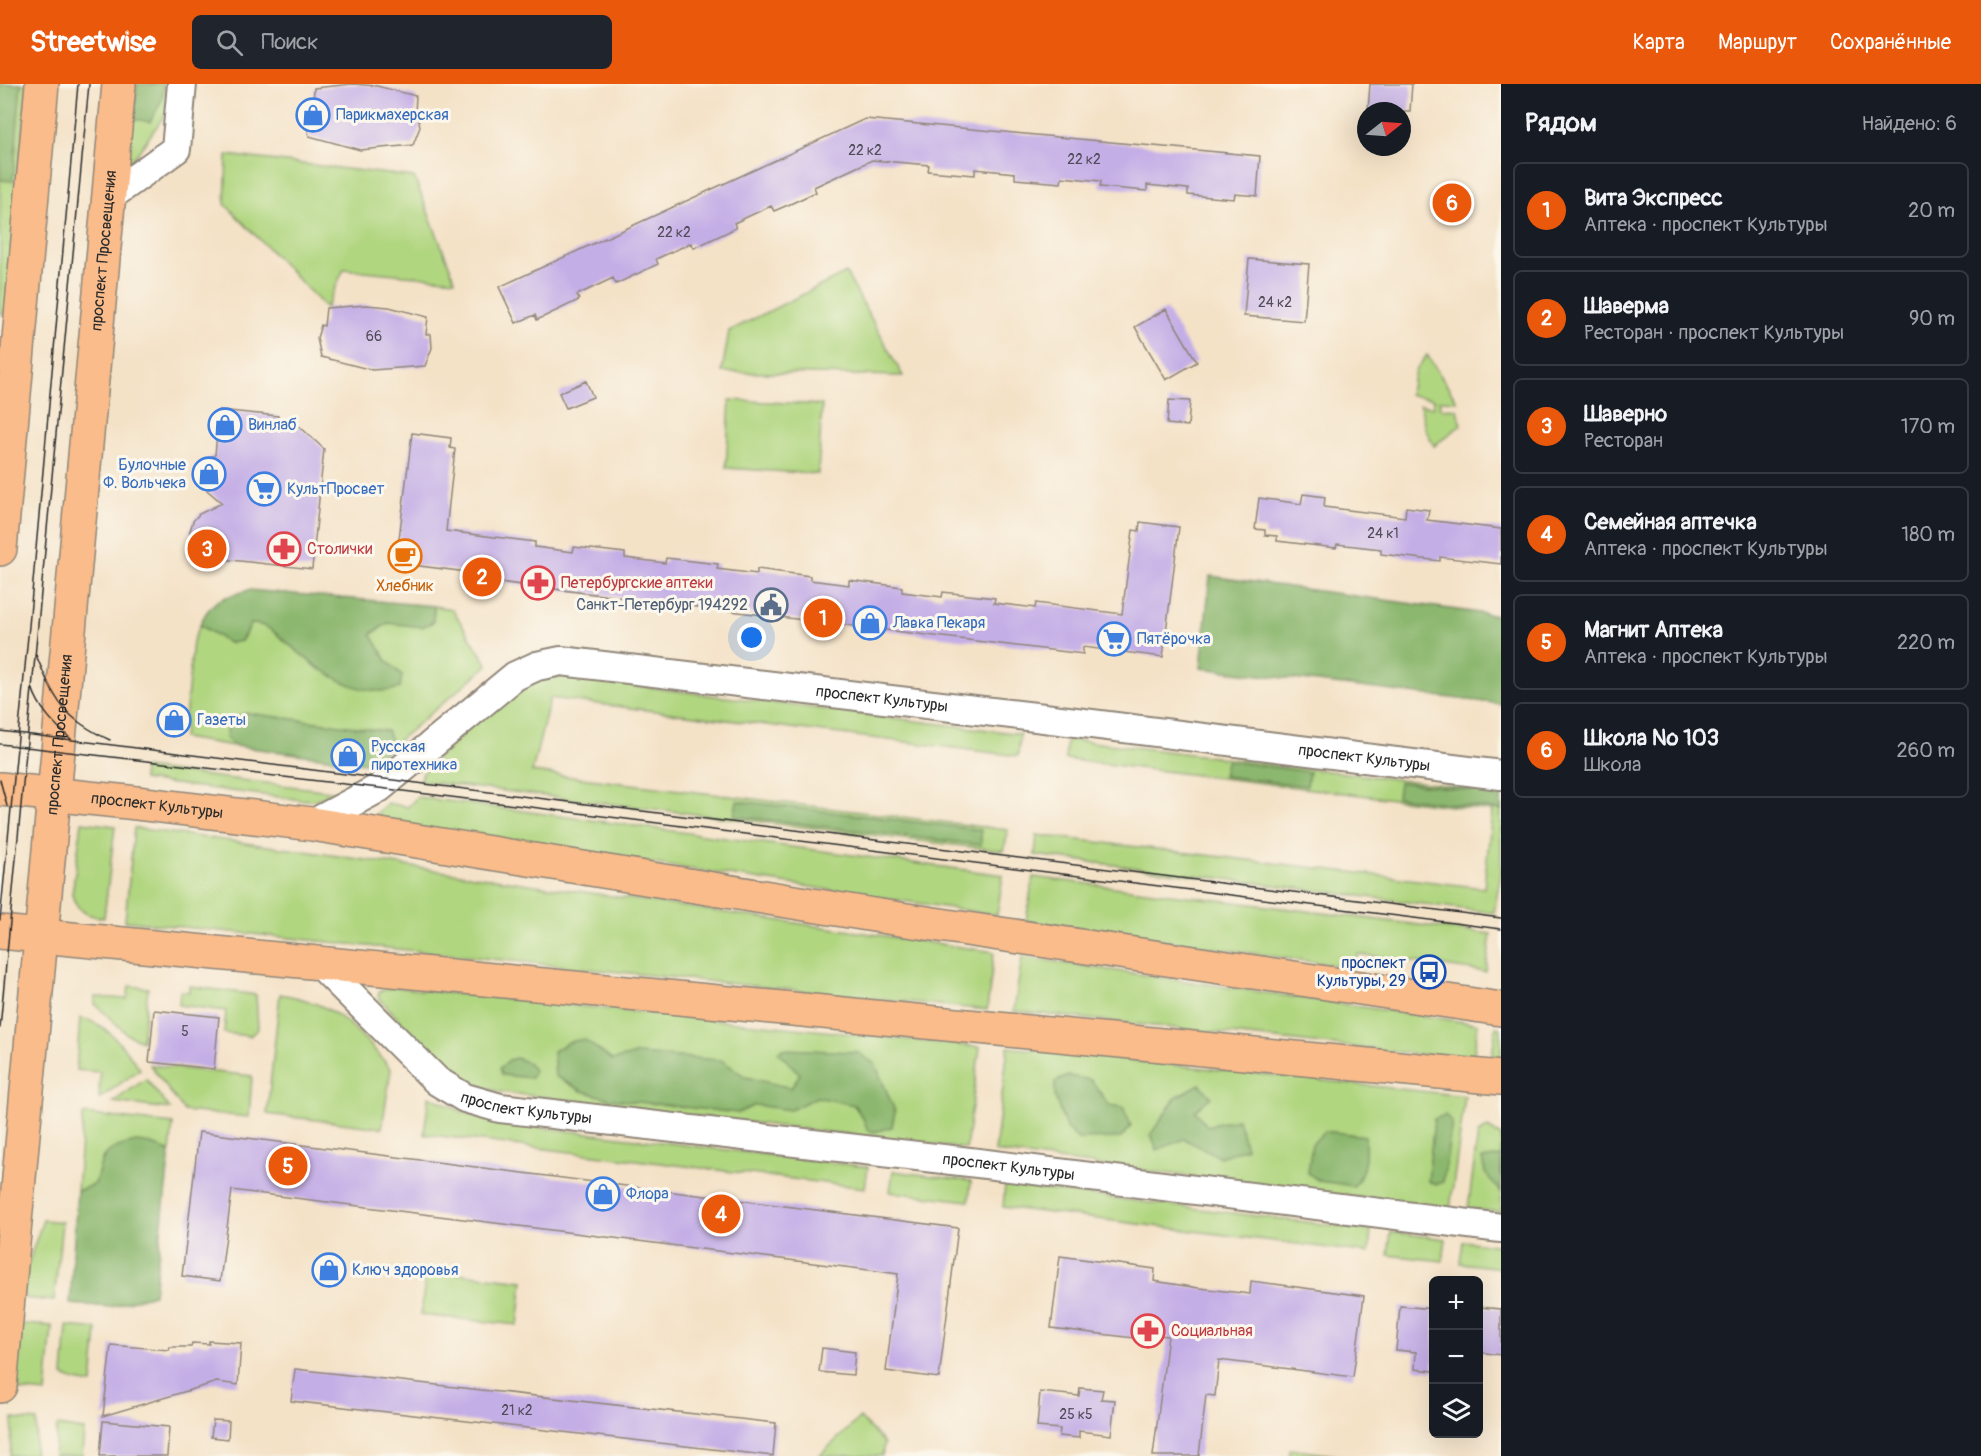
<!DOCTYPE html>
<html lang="ru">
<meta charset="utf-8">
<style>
:root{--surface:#171b24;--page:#20242c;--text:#f1f3f6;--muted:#9ea1a6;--line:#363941;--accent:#ea580c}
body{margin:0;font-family:Pangolin,sans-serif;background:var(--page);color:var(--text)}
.controls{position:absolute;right:18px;bottom:18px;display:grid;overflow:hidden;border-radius:9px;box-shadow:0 6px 24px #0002}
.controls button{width:54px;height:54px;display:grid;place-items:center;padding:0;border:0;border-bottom:2px solid var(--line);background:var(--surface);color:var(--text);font:30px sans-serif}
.compass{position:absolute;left:1357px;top:18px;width:54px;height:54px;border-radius:50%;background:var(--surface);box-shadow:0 6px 24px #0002;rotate:73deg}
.you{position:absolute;left:752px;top:554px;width:21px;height:21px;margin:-15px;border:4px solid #fff;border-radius:50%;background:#1a73e8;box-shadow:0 0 0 9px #1a73e833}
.badge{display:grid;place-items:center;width:39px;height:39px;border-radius:50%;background:var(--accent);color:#fff;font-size:20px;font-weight:700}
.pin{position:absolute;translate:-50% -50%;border:3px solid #fff;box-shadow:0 2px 6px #0006}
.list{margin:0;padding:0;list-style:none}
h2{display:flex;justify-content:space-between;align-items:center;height:78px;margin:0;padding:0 24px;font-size:26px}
h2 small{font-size:20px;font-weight:400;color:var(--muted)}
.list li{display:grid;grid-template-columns:39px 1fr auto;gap:18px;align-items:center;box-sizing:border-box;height:96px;margin:0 12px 12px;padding:0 12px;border:2px solid var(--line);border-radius:9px}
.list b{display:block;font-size:22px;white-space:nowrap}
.list p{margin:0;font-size:20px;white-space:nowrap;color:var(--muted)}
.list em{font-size:20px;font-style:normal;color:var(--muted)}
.icon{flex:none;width:33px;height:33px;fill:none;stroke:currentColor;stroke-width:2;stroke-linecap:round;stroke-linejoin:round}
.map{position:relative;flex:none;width:1501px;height:1372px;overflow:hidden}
header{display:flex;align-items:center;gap:36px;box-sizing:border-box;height:84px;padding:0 30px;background:var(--accent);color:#fff}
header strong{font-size:28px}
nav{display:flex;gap:33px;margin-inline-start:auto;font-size:21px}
.search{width:420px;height:54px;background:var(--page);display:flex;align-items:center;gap:15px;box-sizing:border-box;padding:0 21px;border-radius:9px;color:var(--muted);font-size:22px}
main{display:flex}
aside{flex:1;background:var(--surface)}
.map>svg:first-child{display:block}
.green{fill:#b1d680;stroke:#6e8056;stroke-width:1.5}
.forest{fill:#8cb76e;stroke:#5c714c;stroke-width:1.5}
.building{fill:#c4aee6}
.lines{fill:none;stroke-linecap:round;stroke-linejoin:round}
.minor-casing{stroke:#908679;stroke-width:32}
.major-casing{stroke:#908679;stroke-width:36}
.minor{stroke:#fff;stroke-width:28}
.major{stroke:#f9bc8a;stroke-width:33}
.tram{stroke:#2b2b2b;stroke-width:1.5}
.labels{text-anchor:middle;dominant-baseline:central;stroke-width:6;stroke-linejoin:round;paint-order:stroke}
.number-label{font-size:14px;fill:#514c5a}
.shop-label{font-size:16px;fill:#366cbe;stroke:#fbf7ec;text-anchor:start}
.street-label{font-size:16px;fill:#2b2b2b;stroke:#fbf7ec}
.health-label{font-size:16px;fill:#be3a42;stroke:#fbf7ec;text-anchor:start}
.food-label{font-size:16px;fill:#c56008;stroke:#fbf7ec}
.service-label{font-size:16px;fill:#4e5e75;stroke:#fbf7ec;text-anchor:end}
.transit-label{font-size:16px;fill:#164399;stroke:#fbf7ec;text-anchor:end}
</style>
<header>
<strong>Streetwise</strong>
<div class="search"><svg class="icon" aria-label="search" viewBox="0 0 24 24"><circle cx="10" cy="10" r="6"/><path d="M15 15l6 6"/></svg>Поиск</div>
<nav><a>Карта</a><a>Маршрут</a><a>Сохранённые</a></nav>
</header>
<main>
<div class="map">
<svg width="1501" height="1372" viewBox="0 0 1501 1372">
<rect width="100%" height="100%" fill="#fbf7ec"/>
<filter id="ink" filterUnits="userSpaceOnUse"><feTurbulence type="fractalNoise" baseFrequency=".0167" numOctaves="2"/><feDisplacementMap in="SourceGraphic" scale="12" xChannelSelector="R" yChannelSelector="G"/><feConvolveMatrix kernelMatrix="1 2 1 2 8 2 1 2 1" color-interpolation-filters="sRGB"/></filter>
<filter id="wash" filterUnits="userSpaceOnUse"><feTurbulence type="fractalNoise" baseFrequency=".008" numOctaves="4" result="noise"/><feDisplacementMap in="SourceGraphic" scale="24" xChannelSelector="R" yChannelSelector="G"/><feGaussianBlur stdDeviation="1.35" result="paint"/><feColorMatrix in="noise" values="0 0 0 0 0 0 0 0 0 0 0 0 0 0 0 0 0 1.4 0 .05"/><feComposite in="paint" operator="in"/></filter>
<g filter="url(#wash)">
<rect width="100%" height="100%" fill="#f4e2c7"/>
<path class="green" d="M 0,0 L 27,0 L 6,228 L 0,231 Z
M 130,0 L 171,0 L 167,28 L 132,77 L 126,80 Z
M 227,71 L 414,93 L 455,196 L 344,185 L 326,224 L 225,120 Z
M 846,189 L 903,292 L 722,288 L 729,247 Z
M 1427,271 L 1457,317 L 1440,316 L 1440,324 L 1457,325 L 1461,341 L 1434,362 L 1425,344 L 1420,321 L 1433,323 L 1434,315 L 1409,311 L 1415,287 Z
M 730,316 L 822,321 L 818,390 L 726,384 Z
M 434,522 L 452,525 L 488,581 L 393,661 L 387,647 L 226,654 L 235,662 L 183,654 L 193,557 L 200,541 L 229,559 L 241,557 L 251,540 L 264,540 L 320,586 L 402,591 L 387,577 L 371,551 L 388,539 L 422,542 L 433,538 Z
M 566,593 L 1020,650 L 1018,672 L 550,614 L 532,688 L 1008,746 L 1004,767 L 420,697 L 422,690 C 456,657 495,608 543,596 C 550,594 558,594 566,593 Z
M 1067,655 L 1501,708 L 1501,789 L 1494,829 L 1035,771 L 1037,751 L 1484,804 L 1492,727 L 1065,675 Z
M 144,684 L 338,708 L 314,716 L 302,716 L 143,696 Z
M 417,713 L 1003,791 L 997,831 L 369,737 L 387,719 L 408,723 Z
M 82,738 L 115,742 L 104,834 C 87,832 76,827 72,810 Z
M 134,744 L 297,766 L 994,868 L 987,926 L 125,837 Z
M 1033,793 L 1491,850 L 1486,888 L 1358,870 L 1355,884 L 1026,837 Z
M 1022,873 L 1478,940 L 1473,976 L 1014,927 Z
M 129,902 L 148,904 L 142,957 L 128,951 L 95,920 L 95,913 L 127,915 Z
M 189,902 L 256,911 L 258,945 L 250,952 L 224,949 L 226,927 L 179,921 L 180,907 L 189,908 Z
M 393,903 L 980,963 L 966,1065 L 501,1008 L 470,1001 L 444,985 L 378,913 L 379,907 Z
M 280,910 C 336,919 355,943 391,985 L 382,1044 L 267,1030 Z
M 80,934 C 107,938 125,965 140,985 L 99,1015 L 100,988 L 76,986 Z
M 1496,943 L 1501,944 L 1501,980 L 1491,979 Z
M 1008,963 L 1465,1012 L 1450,1125 L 995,1068 Z
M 150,981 L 252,992 L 249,1033 L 184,1027 Z
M 146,995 L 170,1025 L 113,1018 Z
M 429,1012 L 461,1027 L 496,1038 L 868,1083 L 865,1104 L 424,1050 Z
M 83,1030 L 173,1040 L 170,1068 L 151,1060 L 103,1072 L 95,1100 L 77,1107 Z
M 1488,1044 L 1501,1052 L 1501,1128 L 1468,1125 L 1478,1049 Z
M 893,1087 L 971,1097 L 969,1117 L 890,1108 Z
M 1005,1101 L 1371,1146 L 1369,1169 L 1003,1123 Z
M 43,1136 L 62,1138 L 54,1217 L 24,1214 L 27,1183 Z
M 1391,1148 L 1446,1155 L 1443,1177 L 1388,1171 Z
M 1463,1157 L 1501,1162 L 1501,1184 L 1460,1179 Z
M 426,1186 L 523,1197 L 518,1241 L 421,1231 Z
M 21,1240 L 52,1242 L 46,1309 L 16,1306 Z
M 67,1242 L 97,1245 L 92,1300 L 75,1297 L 63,1292 Z
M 860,1334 L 884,1359 L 882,1372 L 819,1372 Z
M 13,1335 L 37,1337 L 34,1372 L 10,1372 Z
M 57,1342 L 84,1346 L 82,1372 L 54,1372 Z
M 1290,1365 L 1339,1372 L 1289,1372 Z"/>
<path class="forest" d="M 0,0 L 21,0 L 13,97 L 0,96 Z
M 137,0 L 164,0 L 162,16 L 150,38 L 134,35 Z
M 1210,492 L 1501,532 L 1501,620 L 1201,584 Z
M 249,506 L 434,522 L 433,538 L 422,543 L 388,539 L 371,550 L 387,577 L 402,591 L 400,604 C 360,617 320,586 291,562 C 277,551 270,540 251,540 L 241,557 L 229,559 L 200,541 C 211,514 223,514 249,506 Z
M 247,629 L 387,647 L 393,661 L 373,680 L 235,662 L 226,654 L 229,635 Z
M 1226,677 L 1309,688 L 1307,702 L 1223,692 Z
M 1399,698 L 1501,710 L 1501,726 L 1397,713 Z
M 737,717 L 981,746 L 981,761 L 734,732 Z
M 584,955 L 612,976 L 637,970 L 721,976 L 746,993 L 791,1004 L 800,990 L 778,968 L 783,965 L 857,968 L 875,980 L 895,1027 L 892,1043 L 875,1048 L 867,1046 L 864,1036 L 854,1021 L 817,1013 L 790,1026 L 755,1021 L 738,1029 L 610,1015 L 582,1007 L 555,992 L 553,967 L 569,958 Z
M 516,974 L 529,979 L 534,986 L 531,994 L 502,991 L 500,984 L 509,976 Z
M 1068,992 L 1091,996 L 1109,1021 L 1123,1023 L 1131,1042 L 1121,1054 L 1078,1055 L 1066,1044 L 1055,1013 L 1055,998 Z
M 1200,1000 L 1211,1013 L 1195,1027 L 1207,1042 L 1238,1035 L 1246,1064 L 1220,1073 L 1184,1055 L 1157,1066 L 1151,1050 L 1176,1013 Z
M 1445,1031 L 1452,1038 L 1443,1098 L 1436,1101 L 1428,1097 L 1434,1035 Z
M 1325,1047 L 1365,1052 C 1366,1071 1366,1088 1354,1102 L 1319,1097 L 1308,1089 L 1312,1060 Z
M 137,1058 L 151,1060 L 170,1068 L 154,1210 L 111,1223 L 70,1220 L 77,1107 L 95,1100 C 104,1068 104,1065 137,1058 Z
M 1501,1072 L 1501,1108 L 1485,1089 L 1482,1075 Z"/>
<g id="blocks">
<path class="building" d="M 353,0 L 377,2 L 416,12 L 415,29 L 418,30 L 420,43 L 413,61 L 360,66 L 309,52 L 305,33 L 308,20 L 313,21 L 314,4 Z
M 1370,0 L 1412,0 L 1410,27 L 1368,27 Z
M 865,35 L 1260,72 L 1257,112 L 1235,110 L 1234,115 L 1188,111 L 1188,105 L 1147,101 L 1147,107 L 1100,103 L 1101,97 L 1062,93 L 1061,99 L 1015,95 L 1015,89 L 975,85 L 975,91 L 928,87 L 929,81 L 872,76 L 814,103 L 816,108 L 788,121 L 774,127 L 771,122 L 734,139 L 736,144 L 694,164 L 691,159 L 656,175 L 658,180 L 616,200 L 613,194 L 577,211 L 579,216 L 537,236 L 535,231 L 516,239 L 499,203 Z
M 1249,175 L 1309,180 L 1304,237 L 1244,232 Z
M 366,221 L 389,223 L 428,233 L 426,250 L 431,250 L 432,264 L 425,282 L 372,286 L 321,273 L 317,254 L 321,241 L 324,242 L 326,224 Z
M 1166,225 L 1197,278 L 1166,296 L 1135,243 Z
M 586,297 L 593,313 L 566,324 L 559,309 Z
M 1169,316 L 1190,317 L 1188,342 L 1167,340 Z
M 219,326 L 278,332 L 277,340 L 299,342 L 324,365 L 312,485 L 212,474 L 203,471 L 195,465 L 191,456 L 190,447 L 193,437 L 199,430 L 222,419 L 200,400 L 197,388 L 203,377 L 215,371 Z
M 412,349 L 451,354 L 450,364 L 455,365 L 446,447 L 535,458 L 535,463 L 573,468 L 574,463 L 625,469 L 625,474 L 665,479 L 666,474 L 718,480 L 717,485 L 757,490 L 757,485 L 810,492 L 810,496 L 849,501 L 849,496 L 902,503 L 902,508 L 942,513 L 943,508 L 995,514 L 994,519 L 1035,524 L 1036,519 L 1122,530 L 1133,446 L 1139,447 L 1140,438 L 1179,443 L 1163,573 L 1083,563 L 1083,570 L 746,529 L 474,495 L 475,489 L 396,479 Z
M 1303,410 L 1325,413 L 1324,423 L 1405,433 L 1406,423 L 1429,426 L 1427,436 L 1501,445 L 1501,480 L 1440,473 L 1440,477 L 1381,470 L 1381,465 L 1337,460 L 1336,464 L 1277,457 L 1277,452 L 1265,451 L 1265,446 L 1255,445 L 1259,414 L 1301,420 Z
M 154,926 L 219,933 L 214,985 L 149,978 Z
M 199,1048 L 958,1144 L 939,1294 L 886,1287 L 898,1190 L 877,1187 L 232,1106 L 220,1197 L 182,1192 Z
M 1060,1172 L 1155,1185 L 1154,1197 L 1199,1204 L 1250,1210 L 1251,1197 L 1364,1212 L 1353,1293 L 1219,1276 L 1215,1312 L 1206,1311 L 1199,1372 L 1153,1372 L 1168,1252 L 1135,1249 L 1134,1254 L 1051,1244 Z
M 1400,1222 L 1434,1225 L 1434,1287 L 1415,1285 L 1416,1268 L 1396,1266 Z
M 1479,1223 L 1501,1225 L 1501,1271 L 1479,1268 Z
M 209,1257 L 241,1259 L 238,1301 L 217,1298 L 103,1332 L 111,1261 L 169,1266 L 170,1263 L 191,1263 L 192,1259 L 209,1260 Z
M 822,1264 L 855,1268 L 853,1291 L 819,1288 Z
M 295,1285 L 776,1339 L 773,1372 L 291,1317 Z
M 1080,1304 L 1103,1306 L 1101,1315 L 1115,1316 L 1111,1351 L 1079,1347 L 1079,1354 L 1059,1352 L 1060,1345 L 1037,1343 L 1040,1308 L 1079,1312 Z
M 213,1336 L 229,1337 L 228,1355 L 211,1353 Z
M 103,1337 L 169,1343 L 167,1372 L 100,1372 Z"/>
</g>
</g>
<g filter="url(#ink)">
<use href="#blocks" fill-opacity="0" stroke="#908679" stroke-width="1.5"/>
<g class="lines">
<g class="minor-casing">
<g id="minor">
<path d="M 109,113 L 176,65 L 182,0"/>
<path id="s1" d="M 312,740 L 379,704 L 515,592 L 537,582 L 561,577 L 1044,634 L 1501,691"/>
<path id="s2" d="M 319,879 L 437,997 L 465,1014 L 500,1024 L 978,1079 L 1501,1144"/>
</g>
</g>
<g class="major-casing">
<g id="major">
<path d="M 0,465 L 42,0"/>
<path id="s3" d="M 0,705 L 128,718 L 312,740 L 880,832 L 1501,925"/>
<path d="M 0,848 L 1501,994"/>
<path id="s4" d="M 0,1302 L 119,0"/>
</g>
</g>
<use href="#minor" class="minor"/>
<use href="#major" class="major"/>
<path class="tram" d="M 36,571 C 55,617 64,635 110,656
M 32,603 C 39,625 54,640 71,655
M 0,647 L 1501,834
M 0,660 L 379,704 L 1501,845
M 0,696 L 7,722
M 0,836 L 29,542 L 78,0
M 0,944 L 89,0"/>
</g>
</g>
<defs>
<g id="shop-ring" transform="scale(1.725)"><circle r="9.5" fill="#fbf7ec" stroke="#3f7fe0" stroke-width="1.5"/><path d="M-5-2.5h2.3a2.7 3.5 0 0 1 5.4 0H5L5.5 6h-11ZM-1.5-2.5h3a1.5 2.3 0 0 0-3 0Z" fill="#3f7fe0"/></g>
<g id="supermarket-ring" transform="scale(1.725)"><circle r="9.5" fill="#fbf7ec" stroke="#3f7fe0" stroke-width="1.5"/><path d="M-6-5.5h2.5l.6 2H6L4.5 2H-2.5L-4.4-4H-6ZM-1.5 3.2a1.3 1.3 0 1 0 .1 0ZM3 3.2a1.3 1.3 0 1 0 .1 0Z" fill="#3f7fe0"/></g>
<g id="pharmacy-ring" transform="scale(1.725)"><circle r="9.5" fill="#fbf7ec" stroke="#e0444e" stroke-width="1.5"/><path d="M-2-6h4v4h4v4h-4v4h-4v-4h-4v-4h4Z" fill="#e0444e"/></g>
<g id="cafe-ring" transform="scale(1.725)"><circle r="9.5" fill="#fbf7ec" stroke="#e8710a" stroke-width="1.5"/><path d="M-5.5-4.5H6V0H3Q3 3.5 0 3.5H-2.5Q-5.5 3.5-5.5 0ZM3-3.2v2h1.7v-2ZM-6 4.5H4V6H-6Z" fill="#e8710a"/></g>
<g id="civic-ring" transform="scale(1.725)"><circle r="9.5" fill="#fbf7ec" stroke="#5c6f8a" stroke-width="1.5"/><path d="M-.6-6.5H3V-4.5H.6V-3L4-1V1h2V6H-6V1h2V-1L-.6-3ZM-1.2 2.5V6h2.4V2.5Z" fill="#5c6f8a"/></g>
<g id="bus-ring" transform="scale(1.725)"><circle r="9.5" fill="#fbf7ec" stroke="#1a4fb4" stroke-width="1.5"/><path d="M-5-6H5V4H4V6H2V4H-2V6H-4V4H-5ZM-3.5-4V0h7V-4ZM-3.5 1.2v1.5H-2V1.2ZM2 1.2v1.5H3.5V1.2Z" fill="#1a4fb4"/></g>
</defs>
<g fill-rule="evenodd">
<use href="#shop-ring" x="313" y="31"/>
<use href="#shop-ring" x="225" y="341"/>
<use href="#shop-ring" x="209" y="390"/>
<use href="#supermarket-ring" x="264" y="405"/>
<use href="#pharmacy-ring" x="284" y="465"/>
<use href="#cafe-ring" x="405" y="472"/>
<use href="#pharmacy-ring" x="538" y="499"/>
<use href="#civic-ring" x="771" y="521"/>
<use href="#shop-ring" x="870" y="539"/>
<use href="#supermarket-ring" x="1114" y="555"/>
<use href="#shop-ring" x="174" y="636"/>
<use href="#shop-ring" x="348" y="672"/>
<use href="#bus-ring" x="1429" y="888"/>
<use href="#shop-ring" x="603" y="1110"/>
<use href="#shop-ring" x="329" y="1186"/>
<use href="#pharmacy-ring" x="1148" y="1247"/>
</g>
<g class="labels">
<g class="number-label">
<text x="865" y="66">22 к2</text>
<text x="1084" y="75">22 к2</text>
<text x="674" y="148">22 к2</text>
<text x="1275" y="218">24 к2</text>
<text x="374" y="252">66</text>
<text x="1383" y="449">24 к1</text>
<text x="185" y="947">5</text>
<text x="517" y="1326">21 к2</text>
<text x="1076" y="1330">25 к5</text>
</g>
<g class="shop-label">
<text x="336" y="31">Парикмахерская</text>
<text x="248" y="341">Винлаб</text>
<text x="186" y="381" text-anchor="end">Булочные<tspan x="186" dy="18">Ф. Вольчека</tspan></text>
<text x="287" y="405">КультПросвет</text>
<text x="893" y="539">Лавка Пекаря</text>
<text x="1137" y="555">Пятёрочка</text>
<text x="197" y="636">Газеты</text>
<text x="371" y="663">Русская<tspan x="371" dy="18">пиротехника</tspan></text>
<text x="626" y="1110">Флора</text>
<text x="352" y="1186">Ключ здоровья</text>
</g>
<g class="street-label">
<text stroke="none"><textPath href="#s4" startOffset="1140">проспект Просвещения</textPath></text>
<text stroke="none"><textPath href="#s1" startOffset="624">проспект Культуры</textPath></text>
<text stroke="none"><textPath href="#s4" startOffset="654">проспект Просвещения</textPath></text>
<text stroke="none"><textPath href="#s1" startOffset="1110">проспект Культуры</textPath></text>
<text stroke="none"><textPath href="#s3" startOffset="158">проспект Культуры</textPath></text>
<text stroke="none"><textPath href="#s2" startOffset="262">проспект Культуры</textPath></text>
<text stroke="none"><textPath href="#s2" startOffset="748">проспект Культуры</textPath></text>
</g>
<g class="health-label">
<text x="307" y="465">Столички</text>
<text x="561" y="499">Петербургские аптеки</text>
<text x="1171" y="1247">Социальная</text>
</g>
<g class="food-label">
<text x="405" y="502">Хлебник</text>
</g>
<g class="service-label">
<text x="748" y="521">Санкт-Петербург 194292</text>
</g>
<g class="transit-label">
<text x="1406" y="879">проспект<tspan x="1406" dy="18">Культуры, 29</tspan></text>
</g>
</g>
</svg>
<div class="controls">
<button>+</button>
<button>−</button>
<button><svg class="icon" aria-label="layers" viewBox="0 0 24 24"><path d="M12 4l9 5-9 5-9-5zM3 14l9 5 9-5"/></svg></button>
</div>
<svg class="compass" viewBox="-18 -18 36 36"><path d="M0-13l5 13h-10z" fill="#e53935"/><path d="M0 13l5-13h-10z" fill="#9ea1a6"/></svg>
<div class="you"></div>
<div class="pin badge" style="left:823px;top:534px">1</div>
<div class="pin badge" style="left:482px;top:493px">2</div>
<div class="pin badge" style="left:207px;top:465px">3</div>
<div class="pin badge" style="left:721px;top:1130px">4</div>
<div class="pin badge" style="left:288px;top:1082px">5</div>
<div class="pin badge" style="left:1452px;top:119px">6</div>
</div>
<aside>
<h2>Рядом<small>Найдено: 6</small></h2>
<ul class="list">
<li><span class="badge">1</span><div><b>Вита Экспресс</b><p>Аптека · проспект Культуры</p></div><em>20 m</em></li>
<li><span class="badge">2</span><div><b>Шаверма</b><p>Ресторан · проспект Культуры</p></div><em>90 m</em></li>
<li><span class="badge">3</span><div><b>Шаверно</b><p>Ресторан</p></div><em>170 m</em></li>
<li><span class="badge">4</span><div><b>Семейная аптечка</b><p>Аптека · проспект Культуры</p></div><em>180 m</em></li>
<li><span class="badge">5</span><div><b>Магнит Аптека</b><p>Аптека · проспект Культуры</p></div><em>220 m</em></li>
<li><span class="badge">6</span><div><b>Школа № 103</b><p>Школа</p></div><em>260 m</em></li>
</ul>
</aside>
</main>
